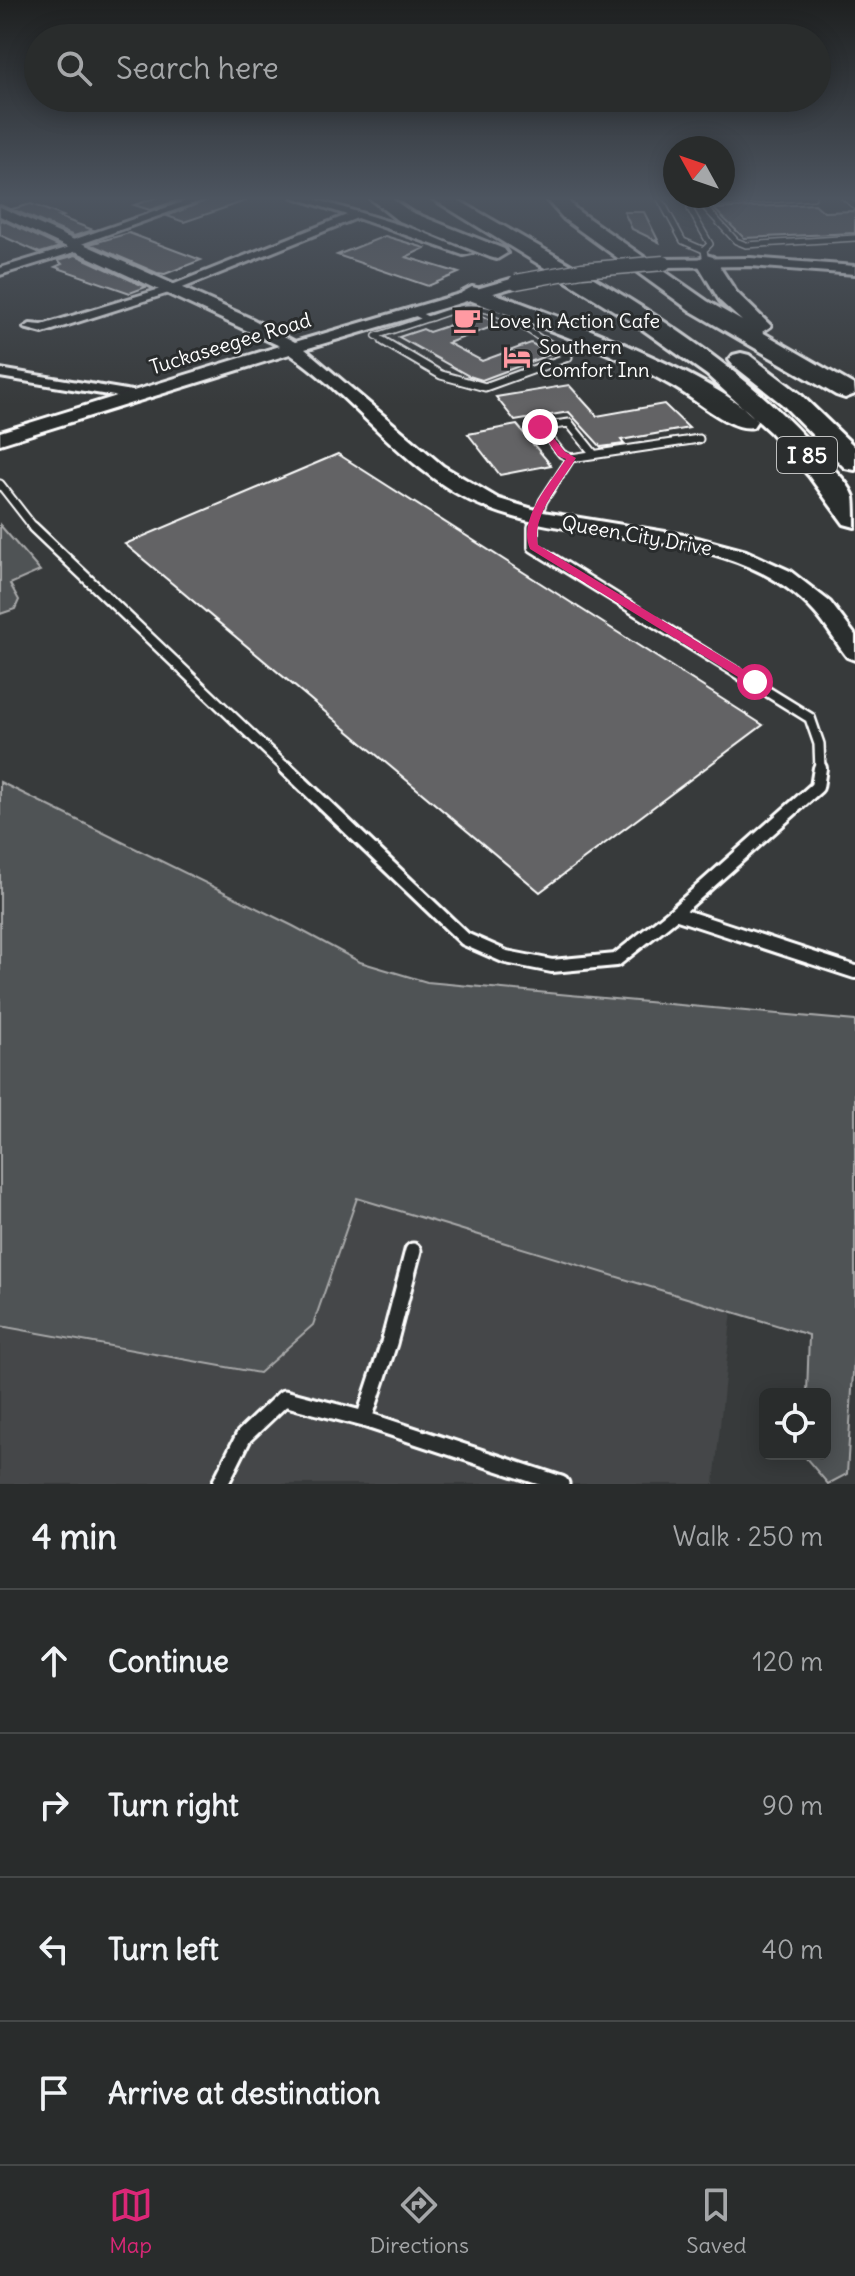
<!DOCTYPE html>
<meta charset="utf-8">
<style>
:root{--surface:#292c2c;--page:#353838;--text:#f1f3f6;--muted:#a5a7a9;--line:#454848;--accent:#db2777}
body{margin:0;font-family:Delius,sans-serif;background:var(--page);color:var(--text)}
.controls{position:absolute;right:24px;bottom:24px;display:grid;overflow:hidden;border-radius:12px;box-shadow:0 4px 20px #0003}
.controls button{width:72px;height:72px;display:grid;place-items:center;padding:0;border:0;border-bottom:2px solid var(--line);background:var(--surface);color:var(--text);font:40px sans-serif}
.compass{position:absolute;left:663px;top:136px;width:72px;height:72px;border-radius:50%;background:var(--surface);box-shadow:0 4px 20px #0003;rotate:310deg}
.stop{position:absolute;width:24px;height:24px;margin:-18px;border:6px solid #db2777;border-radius:50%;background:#fff}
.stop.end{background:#db2777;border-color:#fff;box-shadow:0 2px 8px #0008}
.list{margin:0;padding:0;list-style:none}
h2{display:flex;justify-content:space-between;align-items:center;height:104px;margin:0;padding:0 32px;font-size:34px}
h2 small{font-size:26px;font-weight:400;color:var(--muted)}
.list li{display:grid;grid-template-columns:52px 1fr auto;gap:24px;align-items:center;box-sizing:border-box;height:144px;padding:0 32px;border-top:2px solid var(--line)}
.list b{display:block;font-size:30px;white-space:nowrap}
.list em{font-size:26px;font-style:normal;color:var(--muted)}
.icon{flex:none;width:44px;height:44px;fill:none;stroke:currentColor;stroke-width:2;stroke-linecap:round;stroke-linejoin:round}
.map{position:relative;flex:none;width:855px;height:1484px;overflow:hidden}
.search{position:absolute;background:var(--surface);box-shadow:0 4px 20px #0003;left:24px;right:24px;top:24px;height:88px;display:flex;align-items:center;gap:20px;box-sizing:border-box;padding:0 28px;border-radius:44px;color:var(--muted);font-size:30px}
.sheet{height:680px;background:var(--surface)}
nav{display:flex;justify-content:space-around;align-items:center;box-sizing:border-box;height:112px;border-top:2px solid var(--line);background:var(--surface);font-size:22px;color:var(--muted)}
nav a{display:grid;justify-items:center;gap:4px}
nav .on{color:var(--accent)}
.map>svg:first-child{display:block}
.built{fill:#444748}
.green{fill:#505354;stroke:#a8a9aa;stroke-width:2}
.building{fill:#636465;stroke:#fff;stroke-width:2}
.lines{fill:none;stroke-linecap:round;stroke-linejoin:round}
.service-far4-casing{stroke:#fff;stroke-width:8}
.service-far3-casing{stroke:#fff;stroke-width:11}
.service-far2-casing{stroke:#fff;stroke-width:14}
.service-far1-casing{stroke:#fff;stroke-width:18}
.service-casing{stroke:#fff;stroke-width:21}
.minor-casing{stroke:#fff;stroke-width:6}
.tertiary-casing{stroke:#fff;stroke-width:6}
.motorway-casing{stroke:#fff;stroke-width:6}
.service-far4{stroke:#2a2d2e;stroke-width:5}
.service-far3{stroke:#2a2d2e;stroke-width:7}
.service-far2{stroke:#2a2d2e;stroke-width:9}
.service-far1{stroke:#2a2d2e;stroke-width:12}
.service{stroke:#2a2d2e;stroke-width:15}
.minor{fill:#2a2d2e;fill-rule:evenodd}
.tertiary{fill:#2a2d2e;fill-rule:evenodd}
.motorway{fill:#2a2d2e;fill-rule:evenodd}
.tertiary-bridge-casing{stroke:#fff;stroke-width:17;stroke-linecap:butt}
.tertiary-bridge{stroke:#2a2d2e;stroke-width:14}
.route{fill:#db2777}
.labels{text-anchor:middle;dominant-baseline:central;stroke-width:6;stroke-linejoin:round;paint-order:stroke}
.far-poi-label{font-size:20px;fill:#fff;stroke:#2a2d2e;text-anchor:start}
.far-street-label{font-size:20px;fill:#fff;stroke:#2a2d2e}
.shield{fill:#2a2d2e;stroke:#bfc0c0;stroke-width:2}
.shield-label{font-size:22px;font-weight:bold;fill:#fff}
</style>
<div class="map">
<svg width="855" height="1484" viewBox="0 0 855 1484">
<rect width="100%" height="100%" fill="#373a3b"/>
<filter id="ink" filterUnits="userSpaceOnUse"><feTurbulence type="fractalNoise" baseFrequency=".0125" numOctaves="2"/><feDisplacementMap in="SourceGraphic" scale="16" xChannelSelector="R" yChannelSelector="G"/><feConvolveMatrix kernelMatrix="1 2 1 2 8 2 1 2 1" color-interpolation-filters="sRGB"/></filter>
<g filter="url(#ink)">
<path class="built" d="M 356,1198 L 732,1310 L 714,1484 L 0,1484 L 0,1326 L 259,1373 L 313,1325 Z"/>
<path class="green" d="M 0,525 L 40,571 L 10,584 L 19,600 L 15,609 L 0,614 Z
M 0,782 L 293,926 L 360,962 L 427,982 L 855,1021 L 855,1339 L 847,1474 L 828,1484 L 805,1457 L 805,1454 L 825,1454 L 825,1394 L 807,1394 L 809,1335 L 357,1198 L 313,1325 L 259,1373 L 0,1326 Z"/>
<path class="building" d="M 158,197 L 187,197 L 150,210 L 134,205 Z
M 214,197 L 248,200 L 184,222 L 167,216 Z
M 31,204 L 63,216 L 59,217 L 93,230 L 74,236 L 12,209 Z
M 815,204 L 824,212 L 855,211 L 855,233 L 744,238 L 714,209 Z
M 624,212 L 644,212 L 659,242 L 632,229 Z
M 0,219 L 60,247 L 40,253 L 0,235 Z
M 129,233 L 201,260 L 165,274 L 157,273 L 90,244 Z
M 385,236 L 425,248 L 406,257 L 459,273 L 428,286 L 337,255 Z
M 76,255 L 146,287 L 130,293 L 55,267 L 62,264 L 58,260 Z
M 480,315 L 500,324 L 448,343 L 482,361 L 531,343 L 551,354 L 482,380 L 469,376 L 399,337 L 423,329 L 429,332 Z
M 569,385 L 597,416 L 664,404 L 689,428 L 621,440 L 624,444 L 601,447 L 569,412 L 515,421 L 496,397 Z
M 517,425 L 551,465 L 500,475 L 468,434 Z
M 338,454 L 763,725 L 540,892 L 125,544 Z"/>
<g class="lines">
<g class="service-far4-casing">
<path id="service-far4" d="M 659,197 L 683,241 L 704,250 L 705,256
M 844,197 L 855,206
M 702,204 L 736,241 L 746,245 L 855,238
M 704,250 L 710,244 L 690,209 L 693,205 L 813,197
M 411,311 L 427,319
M 427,319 C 439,316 452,309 465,308 C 494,305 524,327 547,343
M 387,343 L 376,336 L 427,319"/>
</g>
<g class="service-far3-casing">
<path id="service-far3" d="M 383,341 L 441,375 L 485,387 L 568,357 L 544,341
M 571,458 L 562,454 L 540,427 L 569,423 L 594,454
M 0,484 L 35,529
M 533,529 L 543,501 L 571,458 L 699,439"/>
</g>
<g class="service-far2-casing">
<path id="service-far2" d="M 33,527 L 288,770
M 533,527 L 533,547 L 810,718 L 819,744 L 820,770"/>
</g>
<g class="service-far1-casing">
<path id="service-far1" d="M 286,768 L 465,939 L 506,957 L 552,966 L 616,960 L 675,913 L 855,972
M 675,913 L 817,787 L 820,768"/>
</g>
<g class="service-casing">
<path id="service" d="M 364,1419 L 389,1343 L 413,1251
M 220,1484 L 244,1436 L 284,1398 L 364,1419 L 561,1484"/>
</g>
<g class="minor-casing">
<path id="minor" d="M 197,197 L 211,197 L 81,244 L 85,247 L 84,249 L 0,275 L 0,268 L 70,247 L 67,242 Z
M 293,197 L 308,197 L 420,231 L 472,253 L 463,255 L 357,218 L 175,291 L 43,333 L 24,328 L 30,324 L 42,325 L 167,287 L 347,215 Z
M 0,369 L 132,391 L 139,395 L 132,399 L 0,377 Z"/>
</g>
<g class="tertiary-casing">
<path id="tertiary" d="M 0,207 L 252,319 L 295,342 L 511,279 L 521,279 L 521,285 L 305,349 L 443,466 L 499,499 L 543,512 L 690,536 L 746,551 L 790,571 L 830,602 L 855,635 L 855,660 L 847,657 C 836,643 827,626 815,613 C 736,524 587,549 485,507 C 407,476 358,400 290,354 L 0,444 L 0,432 L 280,346 L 0,216 Z
M 751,258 L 855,266 L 855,274 L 751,266 L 664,267 L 657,263 L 664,259 Z"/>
</g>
<g class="motorway-casing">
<path id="motorway" d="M 368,197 L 389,197 L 411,212 L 504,249 L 507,253 L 497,259 L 490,257 L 397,220 Z
M 430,197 L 453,197 C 580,272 722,340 820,454 C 830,466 849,482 854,497 C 855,504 855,518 855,527 L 844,524 L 809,476 L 770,432 L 707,375 L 631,321 Z
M 544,197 L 564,197 L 578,211 L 707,301 L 742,321 L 720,301 L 696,261 L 706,255 L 713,257 L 736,292 L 771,326 L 762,332 L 854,385 L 855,394 L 845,398 L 836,395 L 691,311 L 564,219 Z
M 472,287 C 524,300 730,381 757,421 L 753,427 C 731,432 694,398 674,387 C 608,349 535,325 464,298 L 461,293 Z
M 741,353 L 749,355 L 800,394 L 855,447 L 855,470 L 845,468 L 782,404 L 733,365 L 729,360 L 733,355 Z"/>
</g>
<use href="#service-far4" class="service-far4"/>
<use href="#service-far3" class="service-far3"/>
<use href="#service-far2" class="service-far2"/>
<use href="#service-far1" class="service-far1"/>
<use href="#service" class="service"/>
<use href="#minor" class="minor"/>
<use href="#tertiary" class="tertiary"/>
<use href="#motorway" class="motorway"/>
<g class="tertiary-bridge-casing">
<path id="tertiary-bridge" d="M 516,282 L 582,270 L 664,263"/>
</g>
<use href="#tertiary-bridge" class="tertiary-bridge"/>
</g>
</g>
<linearGradient id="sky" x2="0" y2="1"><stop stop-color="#1e2020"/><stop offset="0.49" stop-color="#4d5560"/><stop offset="1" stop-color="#4d5560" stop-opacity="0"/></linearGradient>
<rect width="855" height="405" fill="url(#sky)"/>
<path class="route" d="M 537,425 L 543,425 L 565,452 L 576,458 C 561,483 531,515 538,545 L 759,679 L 759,685 L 751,685 L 530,549 C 517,519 550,484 566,459 L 558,456 Z"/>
<defs>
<g id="cafe-bare" transform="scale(2.16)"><path d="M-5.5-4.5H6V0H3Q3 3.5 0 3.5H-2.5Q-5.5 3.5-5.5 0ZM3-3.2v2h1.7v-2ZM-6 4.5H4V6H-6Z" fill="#ff9aa2" stroke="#2a2d2e" stroke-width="2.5" paint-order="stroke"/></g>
<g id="hotel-bare" transform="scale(2.16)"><path d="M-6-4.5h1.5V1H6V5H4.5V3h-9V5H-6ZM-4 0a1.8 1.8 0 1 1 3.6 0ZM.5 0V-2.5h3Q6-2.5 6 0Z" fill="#ff9aa2" stroke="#2a2d2e" stroke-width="2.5" paint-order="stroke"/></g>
</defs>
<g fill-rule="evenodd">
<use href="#cafe-bare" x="467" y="320"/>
<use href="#hotel-bare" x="517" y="357"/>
</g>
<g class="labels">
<g class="far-poi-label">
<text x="489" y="320">Love in Action Cafe</text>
<text x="539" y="346">Southern<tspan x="539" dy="23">Comfort Inn</tspan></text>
</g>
<g class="far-street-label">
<text transform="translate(230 343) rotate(-17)">Tuckaseegee Road</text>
<text transform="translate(637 535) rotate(10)">Queen City Drive</text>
</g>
<rect class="shield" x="777" y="437" width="60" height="36" rx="6"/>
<g class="shield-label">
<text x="807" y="455">I 85</text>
</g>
</g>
</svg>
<div class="controls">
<button><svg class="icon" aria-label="locate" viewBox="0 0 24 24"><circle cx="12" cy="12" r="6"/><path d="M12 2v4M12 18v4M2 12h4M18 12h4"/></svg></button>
</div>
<svg class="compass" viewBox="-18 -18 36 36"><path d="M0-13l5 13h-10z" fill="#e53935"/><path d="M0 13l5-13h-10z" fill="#a5a7a9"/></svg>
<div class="stop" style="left:755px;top:682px"></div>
<div class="stop end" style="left:540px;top:427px"></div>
<div class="search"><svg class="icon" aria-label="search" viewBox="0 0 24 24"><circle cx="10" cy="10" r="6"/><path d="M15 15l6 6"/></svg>Search here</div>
</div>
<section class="sheet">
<h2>4 min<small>Walk · 250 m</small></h2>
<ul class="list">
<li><svg class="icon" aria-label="ahead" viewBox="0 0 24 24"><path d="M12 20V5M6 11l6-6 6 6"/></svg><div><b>Continue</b></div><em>120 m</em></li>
<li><svg class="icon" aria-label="right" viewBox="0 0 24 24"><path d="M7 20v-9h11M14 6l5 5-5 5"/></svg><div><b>Turn right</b></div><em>90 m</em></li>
<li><svg class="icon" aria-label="left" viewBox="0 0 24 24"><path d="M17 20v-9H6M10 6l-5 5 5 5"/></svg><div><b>Turn left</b></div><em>40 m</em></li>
<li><svg class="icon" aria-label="arrive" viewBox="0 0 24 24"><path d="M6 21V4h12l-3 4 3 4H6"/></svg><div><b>Arrive at destination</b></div></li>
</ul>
</section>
<nav>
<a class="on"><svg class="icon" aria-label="map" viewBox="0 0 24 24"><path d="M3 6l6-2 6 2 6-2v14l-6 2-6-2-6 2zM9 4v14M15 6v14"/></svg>Map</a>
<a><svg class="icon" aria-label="directions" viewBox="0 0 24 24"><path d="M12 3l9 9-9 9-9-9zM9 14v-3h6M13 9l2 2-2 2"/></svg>Directions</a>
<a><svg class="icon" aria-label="saved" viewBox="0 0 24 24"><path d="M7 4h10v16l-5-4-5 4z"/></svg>Saved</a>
</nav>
